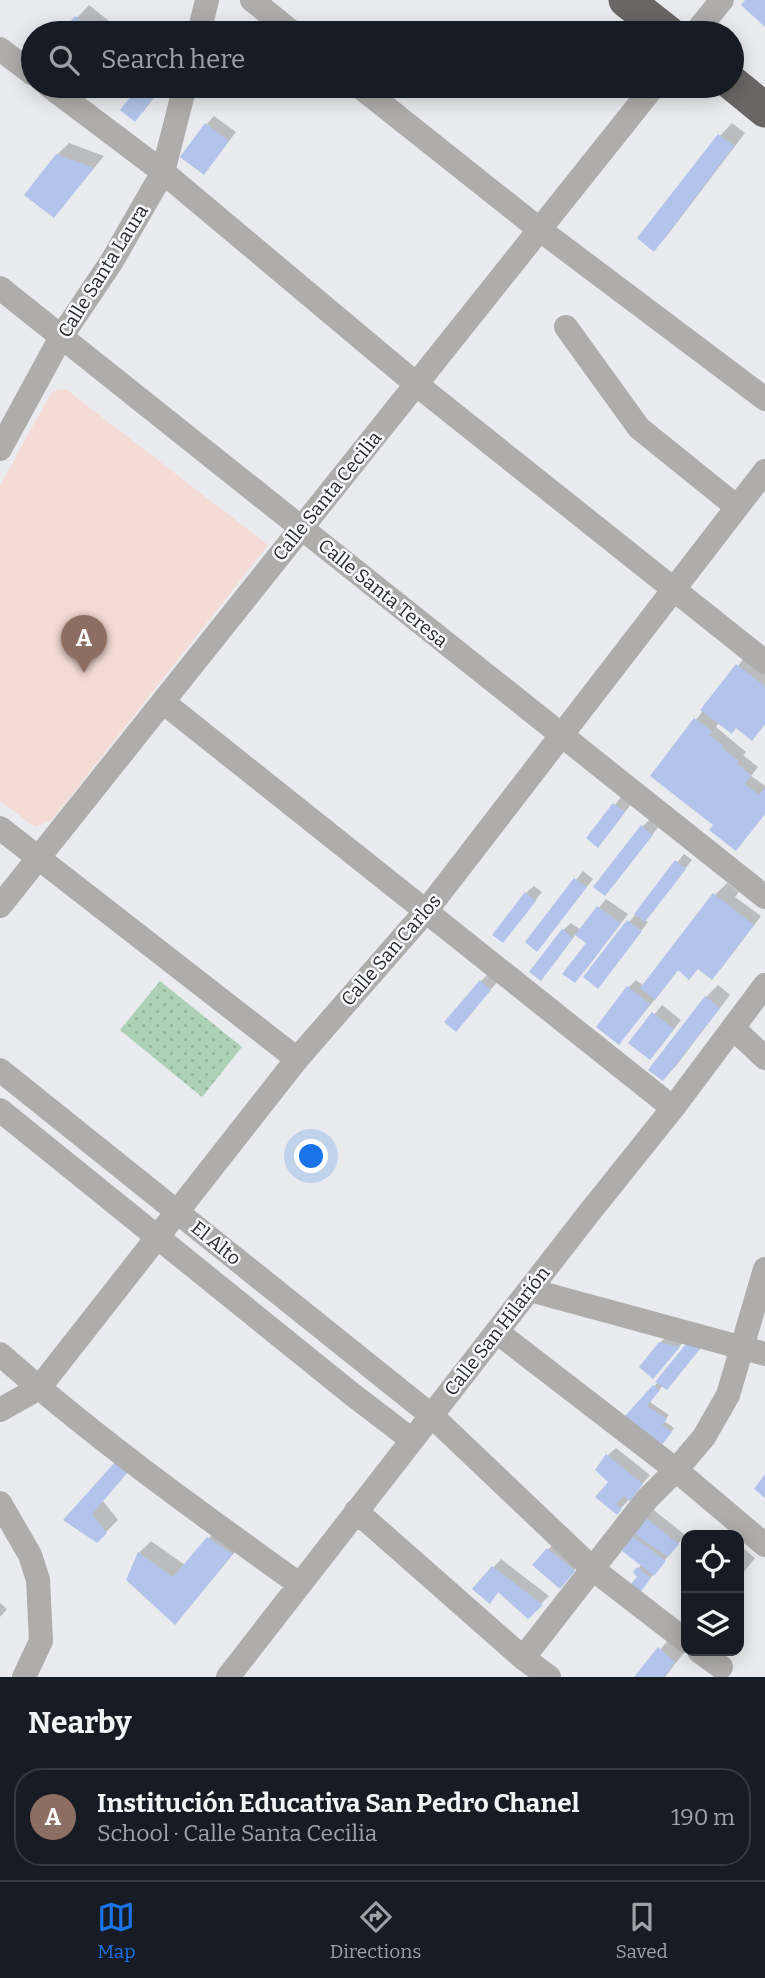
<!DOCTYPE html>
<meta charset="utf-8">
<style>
:root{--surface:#171b24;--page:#242831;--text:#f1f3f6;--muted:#9ea1a6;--line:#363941;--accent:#1a73e8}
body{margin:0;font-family:Bitter,serif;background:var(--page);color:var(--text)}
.controls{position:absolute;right:21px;bottom:21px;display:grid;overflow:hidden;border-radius:14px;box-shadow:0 4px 18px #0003}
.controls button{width:63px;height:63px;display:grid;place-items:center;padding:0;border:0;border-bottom:2px solid var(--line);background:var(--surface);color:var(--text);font:35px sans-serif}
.you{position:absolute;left:312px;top:1157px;width:24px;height:24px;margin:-18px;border:5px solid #fff;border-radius:50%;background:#1a73e8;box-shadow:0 0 0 10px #1a73e833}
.badge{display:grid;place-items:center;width:46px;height:46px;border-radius:50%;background:var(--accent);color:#fff;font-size:23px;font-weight:700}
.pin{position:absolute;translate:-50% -58px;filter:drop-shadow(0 2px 4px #0008)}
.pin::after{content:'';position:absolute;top:37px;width:24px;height:21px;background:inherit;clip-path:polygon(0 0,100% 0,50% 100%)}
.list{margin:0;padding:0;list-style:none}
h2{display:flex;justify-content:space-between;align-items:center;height:91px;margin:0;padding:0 28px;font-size:30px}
h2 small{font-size:23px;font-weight:400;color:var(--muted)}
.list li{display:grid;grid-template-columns:46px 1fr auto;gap:21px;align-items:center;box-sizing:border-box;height:98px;margin:0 14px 14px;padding:0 14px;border:2px solid var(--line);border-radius:28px}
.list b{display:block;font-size:26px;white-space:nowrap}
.list p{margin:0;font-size:23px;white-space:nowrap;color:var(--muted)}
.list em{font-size:23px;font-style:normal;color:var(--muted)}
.icon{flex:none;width:38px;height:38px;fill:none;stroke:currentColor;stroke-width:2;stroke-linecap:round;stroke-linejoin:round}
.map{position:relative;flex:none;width:765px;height:1677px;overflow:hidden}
.search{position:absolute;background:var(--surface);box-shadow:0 4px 18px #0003;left:21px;right:21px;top:21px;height:77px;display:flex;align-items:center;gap:18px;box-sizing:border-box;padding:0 24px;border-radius:38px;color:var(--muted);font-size:26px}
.sheet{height:203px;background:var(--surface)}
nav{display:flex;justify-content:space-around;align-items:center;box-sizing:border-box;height:98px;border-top:2px solid var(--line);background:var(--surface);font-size:19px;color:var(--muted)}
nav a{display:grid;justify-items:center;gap:4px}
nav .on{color:var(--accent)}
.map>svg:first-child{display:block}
.education{fill:#f5dbd5}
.park{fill:url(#park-dots)}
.shadow{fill:#0003}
.building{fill:#b2c4eb}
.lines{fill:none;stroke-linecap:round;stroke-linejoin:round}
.minor{stroke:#aeadac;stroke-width:24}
.highway{stroke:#696665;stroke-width:35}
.labels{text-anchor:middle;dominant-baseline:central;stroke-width:5;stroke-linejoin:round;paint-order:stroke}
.street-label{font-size:19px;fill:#282829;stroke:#f7f9fc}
</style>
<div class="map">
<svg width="765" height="1677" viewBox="0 0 765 1677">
<defs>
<pattern id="park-dots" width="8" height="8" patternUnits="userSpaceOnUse" patternTransform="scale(1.75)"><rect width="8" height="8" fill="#acd1b6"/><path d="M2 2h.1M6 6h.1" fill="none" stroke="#94b39c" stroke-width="1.8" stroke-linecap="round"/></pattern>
</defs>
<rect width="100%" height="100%" fill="#eaebee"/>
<path class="education" d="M 58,389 L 67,390 L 268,545 L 51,821 L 35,827 L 0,801 L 0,485 L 51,393 Z"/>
<path class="park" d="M 160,981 L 242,1047 L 202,1097 L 120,1030 Z"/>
<path class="shadow" d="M 89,5 L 124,33 L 63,33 Z
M 234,25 L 246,33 L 226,33 Z
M 141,86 L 163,86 L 143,112 L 122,110 Z
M 214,116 L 236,132 L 204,173 L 207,124 Z
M 732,123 L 745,133 L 666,237 L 654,249 L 720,136 Z
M 69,143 L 104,156 L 54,216 L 57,155 Z
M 745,657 L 765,672 L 765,724 L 760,731 L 719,722 L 716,727 L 746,752 L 743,755 L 758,767 L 751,776 L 765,786 L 765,814 L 716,824 L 652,776 Z
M 622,796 L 632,803 L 606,837 L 588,838 Z
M 650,819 L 659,826 L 613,886 L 642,827 Z
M 684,854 L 692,860 L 645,920 L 648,922 L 605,978 L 585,977 Z
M 583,871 L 593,879 L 537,950 L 527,942 Z
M 727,883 L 739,892 L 735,897 L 761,916 L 720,970 L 699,967 L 679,969 L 627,1034 L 628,988 L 636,980 L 644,986 L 715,895 Z
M 534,886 L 542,892 L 510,933 L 526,893 Z
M 606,899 L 628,914 L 583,973 L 588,943 L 576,934 L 549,970 L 563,930 L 571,923 L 581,930 Z
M 489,973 L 498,981 L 463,1022 L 481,981 Z
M 718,985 L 730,995 L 675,1067 L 663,1079 L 706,997 Z
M 662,1005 L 681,1020 L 658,1050 L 631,1043 Z
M 668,1335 L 686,1339 L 661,1368 L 660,1343 Z
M 658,1382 L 663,1385 L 650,1402 L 669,1415 L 664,1421 L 674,1428 L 665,1440 L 627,1417 Z
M 616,1448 L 650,1475 L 617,1513 L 608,1455 Z
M 103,1501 L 118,1520 L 97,1541 L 66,1520 Z
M 650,1507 L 685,1535 L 640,1591 L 639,1577 L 635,1572 L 642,1564 L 633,1537 Z
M 220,1526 L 244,1541 L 187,1610 L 139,1553 L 151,1541 L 185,1565 Z
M 556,1541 L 581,1563 L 567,1578 L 534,1565 Z
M 743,1548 L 755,1558 L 739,1578 L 739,1552 Z
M 501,1559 L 549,1596 L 528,1617 L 499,1591 L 490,1602 L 474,1589 Z
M 0,1603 L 7,1609 L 0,1617 Z
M 686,1615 L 686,1634 L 678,1626 Z
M 671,1637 L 686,1650 L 665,1677 L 636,1677 Z"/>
<path class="building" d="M 745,0 L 765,0 L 765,27 L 741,5 Z
M 75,16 L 97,33 L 61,33 Z
M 139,86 L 147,86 L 157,93 L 135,122 L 120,110 Z
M 205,123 L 229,141 L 204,175 L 180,157 Z
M 718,134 L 734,146 L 654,252 L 637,238 Z
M 56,154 L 94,168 L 54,218 L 24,195 Z
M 736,664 L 765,686 L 765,724 L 752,741 L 736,728 L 732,734 L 700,710 Z
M 694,718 L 712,731 L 709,735 L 724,746 L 722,748 L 739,761 L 737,764 L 751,775 L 745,784 L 759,795 L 765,788 L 765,814 L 736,851 L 709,830 L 713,825 L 650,776 Z
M 613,803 L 625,812 L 598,848 L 586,838 Z
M 641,825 L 653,835 L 605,896 L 593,887 Z
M 675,860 L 686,869 L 645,922 L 634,914 Z
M 574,878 L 587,887 L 537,952 L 525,942 Z
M 525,892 L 536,901 L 503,943 L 492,935 Z
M 713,893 L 754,925 L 712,980 L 698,969 L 689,980 L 678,970 L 655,1000 L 640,988 Z
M 597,906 L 621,923 L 575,983 L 562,974 L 586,943 L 575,935 Z
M 627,920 L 642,931 L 598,989 L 583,977 Z
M 562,929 L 573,938 L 541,981 L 529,972 Z
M 480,980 L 491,990 L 456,1032 L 444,1022 Z
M 627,986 L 650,1004 L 619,1045 L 596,1027 Z
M 705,996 L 720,1008 L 663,1081 L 648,1070 Z
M 652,1012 L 674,1029 L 650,1060 L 628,1043 Z
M 690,1339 L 704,1344 L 667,1390 L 655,1382 Z
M 659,1342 L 680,1347 L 653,1379 L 639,1367 Z
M 653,1385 L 660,1390 L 647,1406 L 667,1419 L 662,1425 L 672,1432 L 661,1446 L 624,1417 Z
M 606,1454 L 643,1484 L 630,1501 L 624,1496 L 616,1504 L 622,1509 L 617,1515 L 595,1497 L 608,1482 L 595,1470 Z
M 116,1461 L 129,1471 L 92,1514 L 107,1533 L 97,1543 L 63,1520 Z
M 765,1474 L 765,1498 L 754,1489 Z
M 641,1514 L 679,1544 L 668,1557 L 629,1530 Z
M 632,1536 L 666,1561 L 654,1576 L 622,1551 Z
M 207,1537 L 233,1554 L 175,1625 L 126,1580 L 138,1552 L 173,1577 Z
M 547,1548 L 575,1571 L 560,1589 L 532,1565 Z
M 492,1566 L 543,1605 L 528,1619 L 498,1592 L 490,1604 L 472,1589 Z
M 637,1567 L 651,1578 L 637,1597 L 626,1590 L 637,1577 L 633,1572 Z
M 658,1647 L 675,1662 L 664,1677 L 634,1677 Z"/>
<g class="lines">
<path class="minor" d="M 252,0 L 293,33
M 199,33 L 207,0
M 695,33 L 722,0
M 0,49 L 33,74
M 49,86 L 163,172 L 416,384 L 765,662
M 359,86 L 539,229 L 765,399
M 0,288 L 765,897
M 566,327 L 639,428 L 737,507
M 0,449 L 61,337 L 112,261 L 163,172 L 185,86
M 163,702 L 673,1108
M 0,828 L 297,1059
M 0,906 L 654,86
M 733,1028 L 765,1058
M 0,1070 L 432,1416 L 594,1570 L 686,1641
M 0,1110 L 353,1395 L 412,1440
M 530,1290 L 765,1354
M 497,1332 L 676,1470 L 765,1545
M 0,1354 C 94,1437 197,1511 299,1584
M 0,1410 L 39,1388 L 297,1059 L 426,911 L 765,471
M 0,1503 L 30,1555 L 38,1580 L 41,1641 L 24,1677
M 356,1511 L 523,1658 L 549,1677
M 699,1651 L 721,1667
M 523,1658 L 647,1499 L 676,1470 L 704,1437 L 728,1395 L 765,1269
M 228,1677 L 589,1213 L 673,1108 L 765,985"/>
<path class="highway" d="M 626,0 L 668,33
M 732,83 L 765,110"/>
</g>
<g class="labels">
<g class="street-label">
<text transform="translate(103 271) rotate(-58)">Calle Santa Laura</text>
<text transform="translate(327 496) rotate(-51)">Calle Santa Cecilia</text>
<text transform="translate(383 593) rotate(39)">Calle Santa Teresa</text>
<text transform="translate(391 950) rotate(-49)">Calle San Carlos</text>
<text transform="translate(216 1243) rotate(39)">El Alto</text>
<text transform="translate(497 1331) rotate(-52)">Calle San Hilarión</text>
</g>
</g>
</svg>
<div class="controls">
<button><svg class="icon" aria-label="locate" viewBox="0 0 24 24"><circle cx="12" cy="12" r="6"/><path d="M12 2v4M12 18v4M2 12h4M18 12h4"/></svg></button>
<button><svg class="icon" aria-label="layers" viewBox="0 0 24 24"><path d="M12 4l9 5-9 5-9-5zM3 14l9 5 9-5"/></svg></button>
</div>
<div class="you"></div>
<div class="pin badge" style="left:84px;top:673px;background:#8d6e63">A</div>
<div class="search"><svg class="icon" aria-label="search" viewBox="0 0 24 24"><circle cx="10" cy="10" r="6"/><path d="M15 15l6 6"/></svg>Search here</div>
</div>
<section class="sheet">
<h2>Nearby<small></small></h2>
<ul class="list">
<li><span class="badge" style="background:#8d6e63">A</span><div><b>Institución Educativa San Pedro Chanel</b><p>School · Calle Santa Cecilia</p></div><em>190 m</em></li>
</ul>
</section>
<nav>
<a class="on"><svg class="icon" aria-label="map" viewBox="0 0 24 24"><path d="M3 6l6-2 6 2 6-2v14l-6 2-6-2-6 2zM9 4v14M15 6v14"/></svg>Map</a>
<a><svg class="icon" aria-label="directions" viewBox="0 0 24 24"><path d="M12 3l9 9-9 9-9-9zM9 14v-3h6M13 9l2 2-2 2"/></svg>Directions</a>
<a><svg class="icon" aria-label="saved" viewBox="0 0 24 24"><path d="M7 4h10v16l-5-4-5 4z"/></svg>Saved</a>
</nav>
